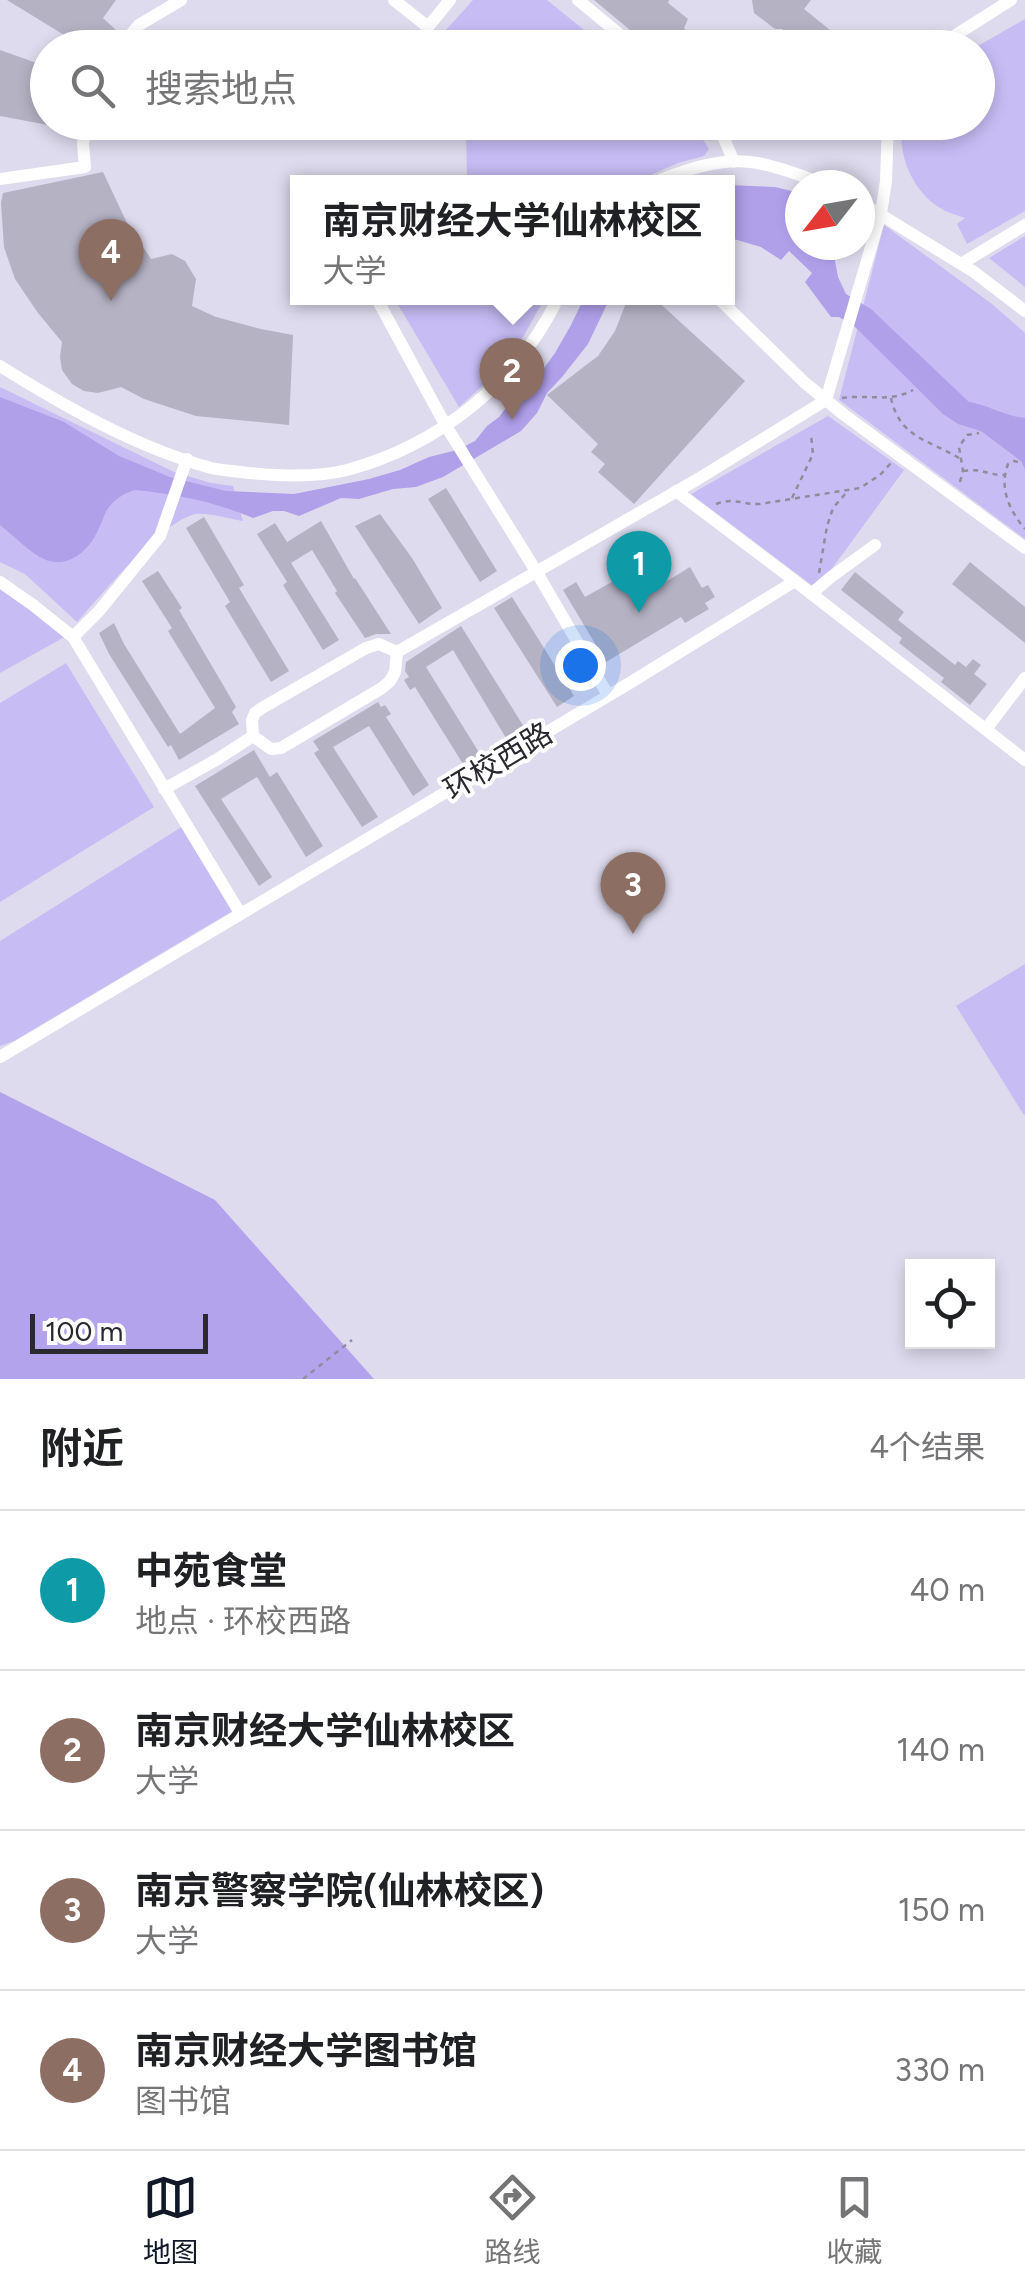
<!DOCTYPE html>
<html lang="zh">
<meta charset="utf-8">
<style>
:root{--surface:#fff;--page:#f2f2f2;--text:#202124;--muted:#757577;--line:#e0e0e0;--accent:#111827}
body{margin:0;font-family:Figtree,"Noto Sans SC",sans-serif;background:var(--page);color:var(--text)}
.controls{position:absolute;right:30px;bottom:30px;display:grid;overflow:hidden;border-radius:0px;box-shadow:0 5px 15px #0003}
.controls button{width:90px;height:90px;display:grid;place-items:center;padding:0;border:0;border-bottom:2px solid var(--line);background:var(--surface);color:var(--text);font:50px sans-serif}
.compass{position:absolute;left:785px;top:170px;width:90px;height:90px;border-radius:50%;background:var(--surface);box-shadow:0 5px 15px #0003;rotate:239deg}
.scale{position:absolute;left:30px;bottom:25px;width:178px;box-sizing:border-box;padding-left:10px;border:5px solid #2a2930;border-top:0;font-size:28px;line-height:35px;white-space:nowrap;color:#2a2930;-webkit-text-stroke:8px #fff;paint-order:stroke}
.you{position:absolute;left:580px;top:665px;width:35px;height:35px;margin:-25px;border:8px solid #fff;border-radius:50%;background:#1a73e8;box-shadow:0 0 0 15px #1a73e833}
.badge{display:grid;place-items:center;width:65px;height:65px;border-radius:50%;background:var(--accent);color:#fff;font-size:32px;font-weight:700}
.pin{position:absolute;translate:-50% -82px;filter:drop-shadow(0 2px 5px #0008)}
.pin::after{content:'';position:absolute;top:52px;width:35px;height:30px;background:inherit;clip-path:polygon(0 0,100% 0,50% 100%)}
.popup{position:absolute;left:290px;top:175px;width:445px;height:130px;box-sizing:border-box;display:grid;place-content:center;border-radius:0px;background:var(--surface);filter:drop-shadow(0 2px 8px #0005);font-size:32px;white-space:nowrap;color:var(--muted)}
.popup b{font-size:38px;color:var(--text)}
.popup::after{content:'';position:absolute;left:50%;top:100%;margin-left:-20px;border:20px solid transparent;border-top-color:var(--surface)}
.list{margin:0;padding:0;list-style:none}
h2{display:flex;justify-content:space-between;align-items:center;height:130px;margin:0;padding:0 40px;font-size:42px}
h2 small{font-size:32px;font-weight:400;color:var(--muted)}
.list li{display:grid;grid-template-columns:65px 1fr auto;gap:30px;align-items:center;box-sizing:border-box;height:160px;padding:0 40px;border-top:2px solid var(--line)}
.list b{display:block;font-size:38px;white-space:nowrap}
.list p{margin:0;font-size:32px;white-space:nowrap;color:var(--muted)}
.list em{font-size:32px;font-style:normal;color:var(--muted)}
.icon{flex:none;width:55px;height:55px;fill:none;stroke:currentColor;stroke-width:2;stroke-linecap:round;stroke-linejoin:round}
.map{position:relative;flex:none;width:1025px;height:1379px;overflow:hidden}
.search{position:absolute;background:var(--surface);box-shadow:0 5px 15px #0003;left:30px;right:30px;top:30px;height:110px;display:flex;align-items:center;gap:25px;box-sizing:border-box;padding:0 35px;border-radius:55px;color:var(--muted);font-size:38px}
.sheet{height:770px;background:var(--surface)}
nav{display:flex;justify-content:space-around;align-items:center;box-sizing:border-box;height:140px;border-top:2px solid var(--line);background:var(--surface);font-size:28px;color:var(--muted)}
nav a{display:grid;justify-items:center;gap:5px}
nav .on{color:var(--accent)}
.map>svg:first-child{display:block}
.green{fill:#c7bcf4}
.forest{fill:#b3a3ed}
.water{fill:#b0a0ea}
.building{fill:#b5b2c4}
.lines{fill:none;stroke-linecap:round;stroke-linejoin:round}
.path{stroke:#908d9b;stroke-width:2.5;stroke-dasharray:5 5;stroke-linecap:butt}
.street{stroke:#fff;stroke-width:12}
.labels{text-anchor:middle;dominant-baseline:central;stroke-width:8;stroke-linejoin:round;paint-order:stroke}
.street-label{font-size:30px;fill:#2a2930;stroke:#fff}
</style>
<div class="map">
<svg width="1025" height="1379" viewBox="0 0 1025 1379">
<rect width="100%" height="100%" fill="#dedbee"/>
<path class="green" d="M 473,0 L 547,0 L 605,47 L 441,47 L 437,40 Z
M 1025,19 L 1025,211 L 967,244 L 957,224 L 965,218 C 958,215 948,213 942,209 C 913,193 896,153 903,123 L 978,122 L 976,47 Z
M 466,123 L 689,123 L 700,135 L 709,149 L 704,156 L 678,163 L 635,182 L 467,182 Z
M 884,225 L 992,304 L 1025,333 L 1025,539 L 839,400 Z
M 1025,236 L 1025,287 L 989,258 Z
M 394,298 L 545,298 L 519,344 L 501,369 L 459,407 Z
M 0,387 L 174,472 L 211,483 L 233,486 L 243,521 C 231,519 207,512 196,514 C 162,520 102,595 77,622 L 25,574 L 0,562 Z
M 828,416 L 904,470 L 817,589 L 691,494 Z
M 0,581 L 68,635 L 0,673 Z
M 66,663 L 154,807 L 0,902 L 0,703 Z
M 188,823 L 239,907 L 14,1041 L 0,1046 L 0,941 Z
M 1025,964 L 1025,1114 L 1024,1115 L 956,1006 Z"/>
<path class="forest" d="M 0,1092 L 215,1200 L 374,1379 L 0,1379 Z"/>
<path class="water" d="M 727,185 L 775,187 L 800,193 L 800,245 L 832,245 L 838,277 L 846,294 L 871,309 L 969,402 C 989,405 1004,416 1025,418 L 1025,469 L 1021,461 L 981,431 L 958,424 L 943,414 L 854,326 L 839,317 L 831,317 L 805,282 L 812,273 L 789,251 L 781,260 L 761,247 L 727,237 Z
M 584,298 L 610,298 L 588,344 L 562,377 L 547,393 L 537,413 L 521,431 L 443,477 L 416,487 L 393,489 L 359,499 L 341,498 L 299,516 L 284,511 L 273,511 L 253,518 C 216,502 175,494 135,490 C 125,493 116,498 109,507 C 104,513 103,521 99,528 C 90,550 68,570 44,559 C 30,553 13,535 0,525 L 0,397 L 64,422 L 119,456 L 170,477 L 226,491 L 294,494 L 369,479 L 400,470 L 429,457 L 457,450 L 475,441 L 487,426 L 499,417 L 506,408 L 508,402 L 536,379 L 555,353 L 571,325 Z"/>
<path class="building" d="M 7,0 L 116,0 L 103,18 L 118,32 L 110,44 L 93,31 L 82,46 Z
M 594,0 L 669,0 L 668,3 L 688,19 L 684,28 L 703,48 L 647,48 L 642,40 Z
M 752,0 L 811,0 L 804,9 L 830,30 L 817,48 L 803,48 L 782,29 L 775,29 L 754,13 Z
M 0,50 L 48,67 L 48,125 L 0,116 Z
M 103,172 L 126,221 L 151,259 L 172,254 L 185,261 L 196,279 L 192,306 L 216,317 L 261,329 L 293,335 L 289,425 L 196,416 L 144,399 L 121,387 L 98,393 L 84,391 L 72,384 L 62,370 L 60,357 L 62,342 L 38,313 L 15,279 L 4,247 L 1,203 L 3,193 Z
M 628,298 L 654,298 L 745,381 L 634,504 L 598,472 L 605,464 L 591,452 L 598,444 L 547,395 L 598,356 L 615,331 Z
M 446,488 L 497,571 L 480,582 L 428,499 Z
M 380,514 L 412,558 L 442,608 L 419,624 L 355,526 Z
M 204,517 L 244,585 L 239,588 L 289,671 L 271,682 L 225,606 L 230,602 L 186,528 Z
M 321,521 L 354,579 L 355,578 L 391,634 L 376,634 L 365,638 L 335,593 L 337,591 L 312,550 L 291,563 L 339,640 L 323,650 L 283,585 L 287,582 L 257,534 L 275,523 L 287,542 Z
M 970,562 L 1025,607 L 1025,643 L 952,584 Z
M 642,565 L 648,567 L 659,586 L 690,567 L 702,588 L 708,585 L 715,597 L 705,603 L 709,609 L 685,623 L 681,617 L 606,662 L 563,590 L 576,582 L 585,597 Z
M 158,571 L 182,608 L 179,610 L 236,707 L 232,712 L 239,724 L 179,760 L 171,745 L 168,747 L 109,654 L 99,633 L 114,623 L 124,644 L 180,734 L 215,708 L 168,631 L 172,628 L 142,581 Z
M 855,572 L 904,612 L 898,620 L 955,665 L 958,661 L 966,667 L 973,659 L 981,665 L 974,674 L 987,684 L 970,705 L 941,682 L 944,678 L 899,643 L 902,638 L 841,590 Z
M 512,597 L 574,696 L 557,707 L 494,608 Z
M 461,626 L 524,727 L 506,738 L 453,650 L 426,667 L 480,754 L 463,764 L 415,687 L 410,690 L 404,680 L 409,677 L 405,671 L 406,662 Z
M 378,702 L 381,707 L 385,705 L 391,714 L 386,717 L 429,785 L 413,796 L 369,726 L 333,747 L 378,817 L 362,827 L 314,753 L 319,750 L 313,741 Z
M 254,750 L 270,777 L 277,772 L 323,846 L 306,857 L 257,777 L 221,799 L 272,877 L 259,886 L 195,786 Z"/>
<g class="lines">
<path class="path" d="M 842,398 C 868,394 890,403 913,390
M 891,398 C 900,440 932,440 962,460
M 1018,462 L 1014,461 L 1008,464 C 999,488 1009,510 1025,529
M 963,471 C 984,468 986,475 1004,475
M 960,482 L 963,471 L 959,447 L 967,435 L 979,433
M 792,498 L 813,454 L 811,434
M 716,504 C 733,497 744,505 760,504 L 860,488 L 880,475 L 891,463
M 819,573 L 827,526 L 833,508 L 846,493
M 303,1379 L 352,1340"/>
<path class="street" d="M 394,0 L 428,27 L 450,0
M 578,0 L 636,48
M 119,48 L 139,25 L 181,0
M 935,48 L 1011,0
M 717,122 L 734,162
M 0,179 L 85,167 L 83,144 L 86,122
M 655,182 C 685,170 724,156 757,163 C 781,167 804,177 827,185
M 860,202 L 974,272 L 1025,311
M 961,264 L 1025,225
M 718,298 L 804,382 L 843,414 L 1025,548
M 378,301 L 446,426 L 536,571 L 608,695
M 0,366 C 66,407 135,447 211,468 C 223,471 237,471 249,473 C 280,476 316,478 347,470 C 439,445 517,383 558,298
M 676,491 L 795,581
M 0,582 L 33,605 L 73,637 L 240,913
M 811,594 L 831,577 L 875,545
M 73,637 L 99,611 L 160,536 L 187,459
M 986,729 L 1025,678
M 253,736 L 271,749 L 281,748 L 382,688 L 390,681 L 395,672 L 397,652
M 164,789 L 216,760 L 253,736 L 252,720 L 255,713 L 262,708 L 366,648 L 379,644 L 397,652 L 698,479 L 826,400 L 881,213 L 886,181 L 888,122
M 0,1057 L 628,684 L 795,581 L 1025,760"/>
</g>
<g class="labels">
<g class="street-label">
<text transform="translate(498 761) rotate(-31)">环校西路</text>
</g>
</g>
</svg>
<div class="controls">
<button><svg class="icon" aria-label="locate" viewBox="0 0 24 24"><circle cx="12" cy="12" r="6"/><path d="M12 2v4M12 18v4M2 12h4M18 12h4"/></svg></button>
</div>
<svg class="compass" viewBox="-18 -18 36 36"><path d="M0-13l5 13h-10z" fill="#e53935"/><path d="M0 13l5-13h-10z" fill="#757577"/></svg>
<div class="scale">100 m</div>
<div class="you"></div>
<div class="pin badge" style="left:639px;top:613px;background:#0f9aa8">1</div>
<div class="pin badge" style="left:512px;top:420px;background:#8d6e63">2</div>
<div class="popup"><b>南京财经大学仙林校区</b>大学</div>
<div class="pin badge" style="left:633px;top:934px;background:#8d6e63">3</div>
<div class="pin badge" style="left:111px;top:301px;background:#8d6e63">4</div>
<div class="search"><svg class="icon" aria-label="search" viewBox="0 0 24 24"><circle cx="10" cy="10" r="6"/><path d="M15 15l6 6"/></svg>搜索地点</div>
</div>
<section class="sheet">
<h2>附近<small>4个结果</small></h2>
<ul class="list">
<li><span class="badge" style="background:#0f9aa8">1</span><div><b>中苑食堂</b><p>地点 · 环校西路</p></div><em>40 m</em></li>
<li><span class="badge" style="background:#8d6e63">2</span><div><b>南京财经大学仙林校区</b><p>大学</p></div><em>140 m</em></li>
<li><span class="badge" style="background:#8d6e63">3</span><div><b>南京警察学院(仙林校区)</b><p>大学</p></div><em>150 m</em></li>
<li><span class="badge" style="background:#8d6e63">4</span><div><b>南京财经大学图书馆</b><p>图书馆</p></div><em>330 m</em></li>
</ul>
</section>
<nav>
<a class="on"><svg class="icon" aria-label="map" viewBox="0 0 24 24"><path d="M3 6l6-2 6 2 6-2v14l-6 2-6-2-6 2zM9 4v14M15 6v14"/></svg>地图</a>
<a><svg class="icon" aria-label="directions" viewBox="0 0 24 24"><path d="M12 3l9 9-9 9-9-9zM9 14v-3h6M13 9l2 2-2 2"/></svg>路线</a>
<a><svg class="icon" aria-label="saved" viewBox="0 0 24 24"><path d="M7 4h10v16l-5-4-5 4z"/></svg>收藏</a>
</nav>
